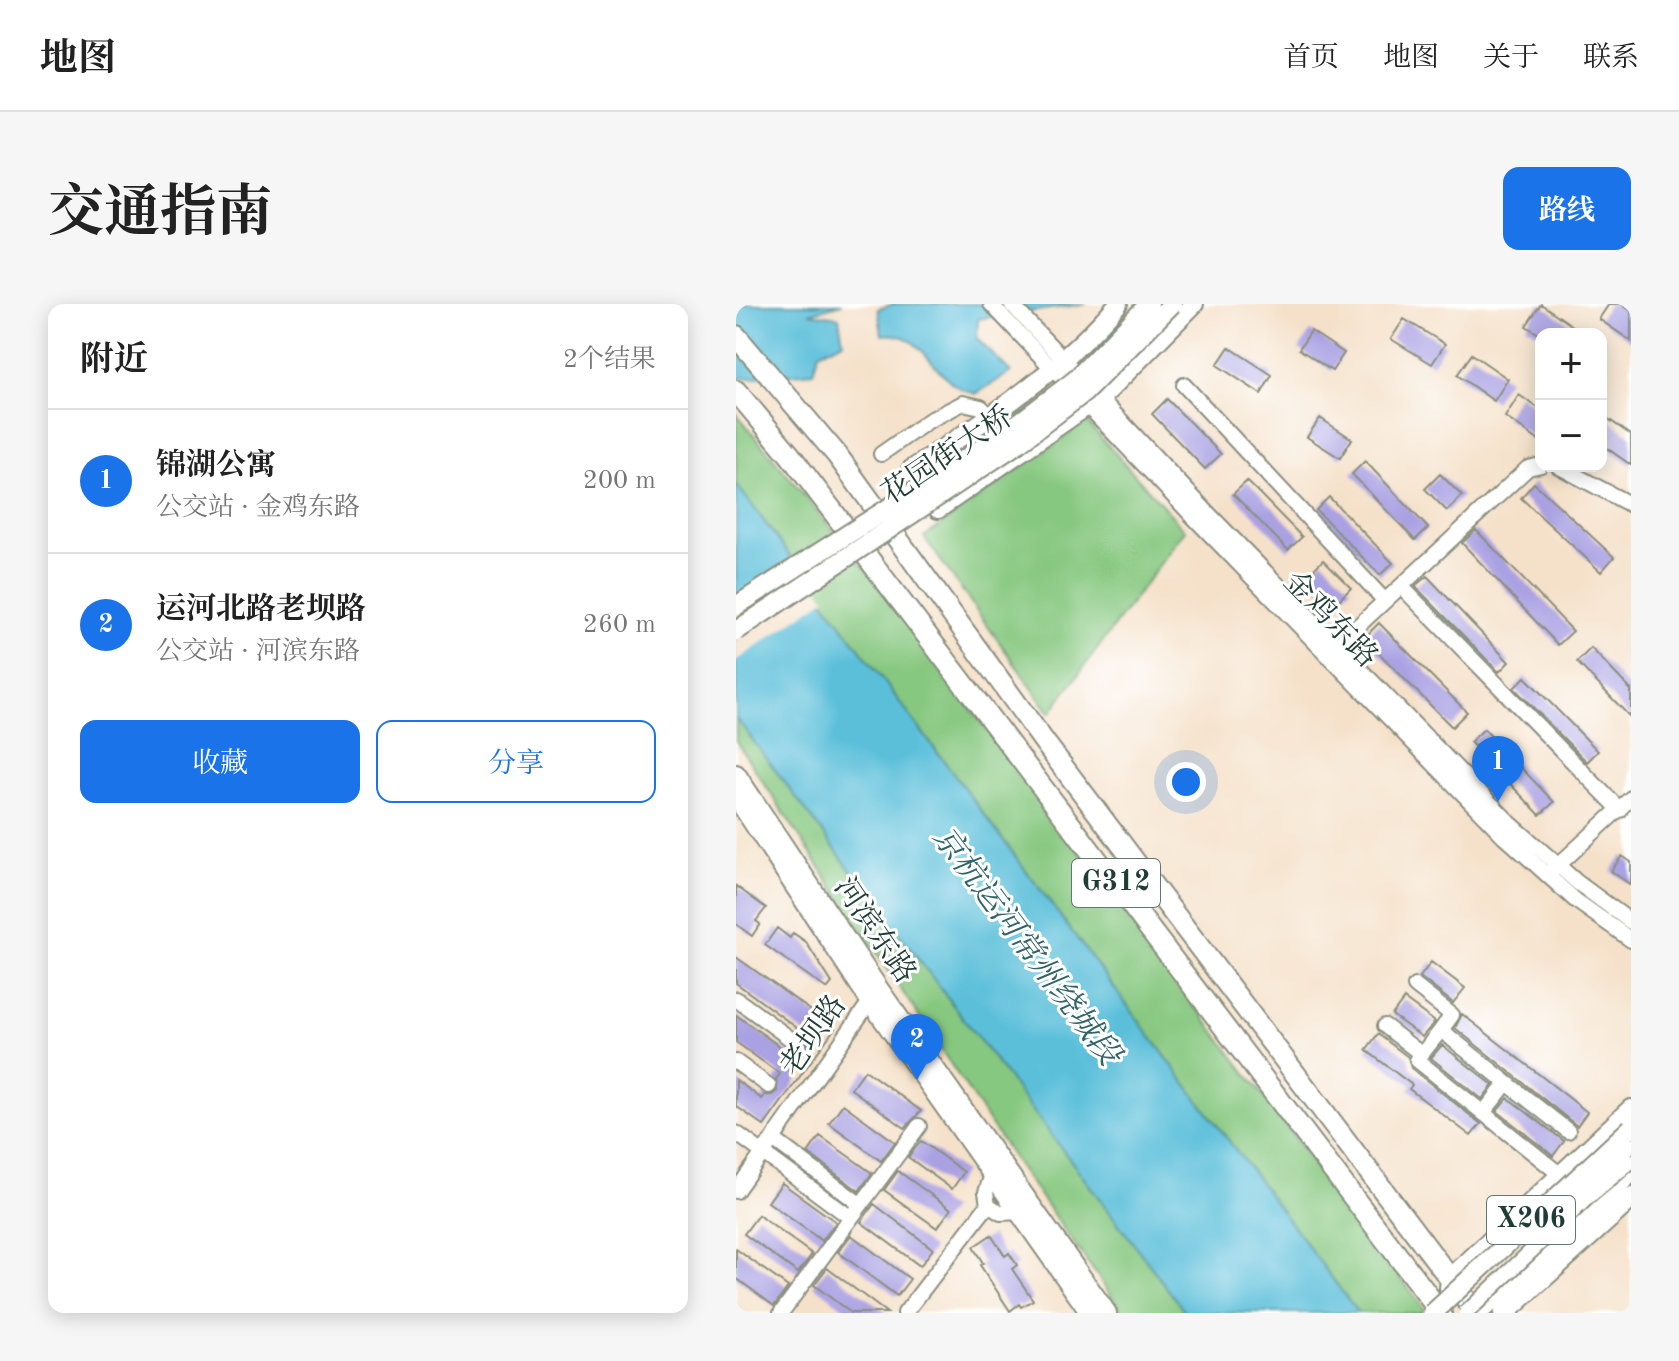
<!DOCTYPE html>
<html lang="zh">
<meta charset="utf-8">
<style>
:root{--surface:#fff;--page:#f6f6f6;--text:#222;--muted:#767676;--line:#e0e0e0;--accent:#1a73e8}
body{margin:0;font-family:"Old Standard TT","Noto Serif SC",serif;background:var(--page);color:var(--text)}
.controls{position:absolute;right:24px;top:24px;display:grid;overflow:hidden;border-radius:16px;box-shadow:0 4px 20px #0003}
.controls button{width:72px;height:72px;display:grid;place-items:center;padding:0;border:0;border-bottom:2px solid var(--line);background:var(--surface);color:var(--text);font:40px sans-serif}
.you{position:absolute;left:450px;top:478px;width:28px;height:28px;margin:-20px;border:6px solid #fff;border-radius:50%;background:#1a73e8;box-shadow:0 0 0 12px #1a73e833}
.badge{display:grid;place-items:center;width:52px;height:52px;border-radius:50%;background:var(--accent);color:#fff;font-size:26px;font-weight:700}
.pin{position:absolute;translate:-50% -66px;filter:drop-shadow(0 2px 4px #0008)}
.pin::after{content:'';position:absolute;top:42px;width:28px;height:24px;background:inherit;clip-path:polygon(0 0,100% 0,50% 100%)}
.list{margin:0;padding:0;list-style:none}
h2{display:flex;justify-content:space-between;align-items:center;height:104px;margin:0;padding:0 32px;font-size:34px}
h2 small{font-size:26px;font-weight:400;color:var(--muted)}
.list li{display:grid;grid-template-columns:52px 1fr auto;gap:24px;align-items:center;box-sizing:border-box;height:144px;padding:0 32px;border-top:2px solid var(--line)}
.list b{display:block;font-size:30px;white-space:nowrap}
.list p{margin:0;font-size:26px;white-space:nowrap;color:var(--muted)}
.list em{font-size:26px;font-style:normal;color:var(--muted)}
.actions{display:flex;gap:16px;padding:24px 32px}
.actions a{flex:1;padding:18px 0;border:2px solid var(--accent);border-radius:16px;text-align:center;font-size:28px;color:var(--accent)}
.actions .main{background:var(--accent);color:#fff}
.map{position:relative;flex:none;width:895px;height:1009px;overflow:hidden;border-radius:16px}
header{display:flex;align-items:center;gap:48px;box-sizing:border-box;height:112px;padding:0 40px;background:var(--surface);border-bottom:2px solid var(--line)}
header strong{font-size:38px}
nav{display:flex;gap:44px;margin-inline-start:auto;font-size:28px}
.intro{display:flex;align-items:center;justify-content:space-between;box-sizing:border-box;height:192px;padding:0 48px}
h1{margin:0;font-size:56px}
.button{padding:20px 36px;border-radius:16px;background:var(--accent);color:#fff;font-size:28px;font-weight:700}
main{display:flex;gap:48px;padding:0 48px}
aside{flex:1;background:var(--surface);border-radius:16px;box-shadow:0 4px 20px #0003}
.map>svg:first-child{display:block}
.green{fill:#87c880;stroke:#53825a;stroke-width:2}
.water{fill:#5cbfda;stroke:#3e7e87;stroke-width:2}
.pier{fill:#f5e1c9}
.building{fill:#aaa1e3}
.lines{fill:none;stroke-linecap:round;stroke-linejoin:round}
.minor-casing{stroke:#8a8f7e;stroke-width:18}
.major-casing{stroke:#8a8f7e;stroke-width:22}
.highway-casing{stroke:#8a8f7e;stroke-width:24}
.minor{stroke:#fff;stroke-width:14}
.major{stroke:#fff;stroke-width:18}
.highway{stroke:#fff;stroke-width:20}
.minor-bridge-casing{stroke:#8a8f7e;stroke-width:18;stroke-linecap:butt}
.major-bridge-casing{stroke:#8a8f7e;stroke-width:22;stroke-linecap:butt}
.minor-bridge{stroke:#fff;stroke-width:14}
.major-bridge{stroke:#fff;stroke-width:18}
.labels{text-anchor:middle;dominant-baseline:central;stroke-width:6;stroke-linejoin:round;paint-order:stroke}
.shield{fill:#fff;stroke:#627771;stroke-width:2}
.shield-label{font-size:28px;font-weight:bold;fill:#1f3d34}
.street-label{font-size:30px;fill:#1f3d34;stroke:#fff}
.water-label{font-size:32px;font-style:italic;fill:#316466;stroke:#fff}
</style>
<header>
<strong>地图</strong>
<nav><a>首页</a><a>地图</a><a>关于</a><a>联系</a></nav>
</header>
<div class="intro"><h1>交通指南</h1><a class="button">路线</a></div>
<main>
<aside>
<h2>附近<small>2个结果</small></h2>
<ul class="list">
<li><span class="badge">1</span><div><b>锦湖公寓</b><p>公交站 · 金鸡东路</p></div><em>200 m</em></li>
<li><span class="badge">2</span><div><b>运河北路老坝路</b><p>公交站 · 河滨东路</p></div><em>260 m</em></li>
</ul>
<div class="actions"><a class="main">收藏</a><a>分享</a></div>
</aside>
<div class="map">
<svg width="895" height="1009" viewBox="0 0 895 1009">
<rect width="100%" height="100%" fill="#fff"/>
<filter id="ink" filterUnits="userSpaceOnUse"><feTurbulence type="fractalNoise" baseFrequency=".0125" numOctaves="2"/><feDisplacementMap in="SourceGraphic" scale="16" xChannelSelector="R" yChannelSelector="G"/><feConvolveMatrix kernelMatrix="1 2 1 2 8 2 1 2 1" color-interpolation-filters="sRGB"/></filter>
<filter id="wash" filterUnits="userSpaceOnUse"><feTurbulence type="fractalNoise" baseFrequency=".006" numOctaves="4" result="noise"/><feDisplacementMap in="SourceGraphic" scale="32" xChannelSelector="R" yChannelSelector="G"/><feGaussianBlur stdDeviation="1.8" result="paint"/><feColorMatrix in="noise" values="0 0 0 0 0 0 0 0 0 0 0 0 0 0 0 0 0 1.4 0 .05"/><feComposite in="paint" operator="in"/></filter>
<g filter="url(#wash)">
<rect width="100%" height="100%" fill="#f5e1c9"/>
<path class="green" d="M 0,109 L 135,272 L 688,1005 L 684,1009 L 622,1009 L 0,180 Z
M 350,117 L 449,226 L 314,409 L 188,233 Z
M 0,414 L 450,1009 L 388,1009 L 281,860 L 0,437 Z"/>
<path class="water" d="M 0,0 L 106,0 L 73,9 L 103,13 L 107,38 L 83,48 L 77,68 L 0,75 Z
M 158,0 L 350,0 L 242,15 L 241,35 L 275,68 L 240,90 C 235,88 227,86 222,83 C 194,66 184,25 146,31 L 142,5 Z
M 0,180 L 622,1009 L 450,1009 L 0,414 Z"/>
<path class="pier" d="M 60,254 L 90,294 L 0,357 L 0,295 Z"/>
<g id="blocks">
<path class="building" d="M 805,0 L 841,25 L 837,30 L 803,30 L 790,22 Z
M 873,0 L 885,0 L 895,7 L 895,37 L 863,15 Z
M 668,15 L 709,40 L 696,60 L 655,35 Z
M 575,27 L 608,49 L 596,67 L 563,45 Z
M 493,43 L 536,71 L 525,90 L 481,61 Z
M 736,50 L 772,75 L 758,97 L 721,71 Z
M 783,91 L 805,106 L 805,138 L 769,113 Z
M 431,95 L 485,150 L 469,165 L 416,110 Z
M 865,110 L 895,131 L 895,161 L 865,140 Z
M 584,114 L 616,135 L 604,154 L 571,133 Z
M 629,157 L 692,224 L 679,236 L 616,170 Z
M 704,170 L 726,192 L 711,207 L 689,185 Z
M 511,177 L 566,233 L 552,246 L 497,190 Z
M 798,179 L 878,253 L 865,268 L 785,194 Z
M 593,193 L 657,259 L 644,271 L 580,206 Z
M 740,226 L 837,327 L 822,341 L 726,239 Z
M 587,256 L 615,284 L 599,300 L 571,272 Z
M 691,272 L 773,358 L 763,368 L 679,282 Z
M 643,319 L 731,408 L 716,423 L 628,334 Z
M 855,344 L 895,386 L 895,414 L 841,358 Z
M 789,373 L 862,447 L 851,458 L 778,384 Z
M 748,425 L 818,498 L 804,511 L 734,438 Z
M 886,552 L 895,558 L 895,581 L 875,567 Z
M 0,582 L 30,604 L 20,617 L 24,620 L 16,632 L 0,620 Z
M 41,624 L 54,634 L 57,629 L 70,638 L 96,679 L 91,685 L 29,641 Z
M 0,653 L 99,724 L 28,822 L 0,802 L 0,776 L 26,795 L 29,791 L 36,791 L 41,787 L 40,775 L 44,770 L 0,738 L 0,711 L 57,752 L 71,746 L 72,732 L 0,679 Z
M 695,658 L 729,684 L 717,699 L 684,673 Z
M 668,695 L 699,718 L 686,733 L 656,711 Z
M 726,710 L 851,808 L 841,822 L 719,724 Z
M 642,730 L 672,753 L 675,764 L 745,820 L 735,832 L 673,785 L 676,781 L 630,746 Z
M 706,741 L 757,781 L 746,795 L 695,754 Z
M 129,766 L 185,807 L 169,824 L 115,785 Z
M 772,794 L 828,837 L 817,852 L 761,807 Z
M 107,800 L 159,838 L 145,857 L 93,819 Z
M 84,832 L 136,869 L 123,887 L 72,849 Z
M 185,837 L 228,868 L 216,885 L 172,853 Z
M 162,867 L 215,905 L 201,924 L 148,886 Z
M 46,879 L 100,918 L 86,937 L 32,898 Z
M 138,900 L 197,945 L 184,962 L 125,918 Z
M 22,911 L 76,950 L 62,969 L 8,930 Z
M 115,931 L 174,975 L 161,992 L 102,948 Z
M 255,931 L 269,952 L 273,949 L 281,961 L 276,965 L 297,996 L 285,1003 L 283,1000 L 274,1007 L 244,961 L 247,959 L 237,943 Z
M 0,945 L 52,983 L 38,1002 L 0,974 Z
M 91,964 L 151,1009 L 115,1009 L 78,981 Z"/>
</g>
</g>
<g filter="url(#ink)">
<use href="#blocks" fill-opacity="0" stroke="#8a8f7e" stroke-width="2"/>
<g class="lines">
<g class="minor-casing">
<path id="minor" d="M 255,0 L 464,220 L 768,532 L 839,596 L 895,636
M 275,0 L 472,209 L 774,519 L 842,579 L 895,618
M 448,81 L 649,297
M 145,150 L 192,117 L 227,99 L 245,103 L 254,112
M 822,162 L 895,201
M 665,282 L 884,506
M 594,348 L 792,164 L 805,161
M 816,567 L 895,494
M 679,682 L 716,711 L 705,726
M 0,695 L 63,741
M 649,722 L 685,750
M 0,758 L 33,782
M 771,779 L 832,827
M 747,809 L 771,779 L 705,726 L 681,756 L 826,872
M 0,829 L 115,914
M 37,835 L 125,901
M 256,871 L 250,888 L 252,901 L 265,909 L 283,908
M 0,887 L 138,692
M 45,1009 L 183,822
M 169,1009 L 252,901"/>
</g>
<g class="major-casing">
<path id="major" d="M 382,0 C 324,68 249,117 175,166 L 202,205 L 371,88 L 458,0
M 0,470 L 143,685 L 371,1009
M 0,493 L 134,697 L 354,1009
M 742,1009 L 895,869"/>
</g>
<g class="highway-casing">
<path id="highway" d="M 0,32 L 101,151 L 309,439 L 740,1009
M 0,87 L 54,151 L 705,1009
M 714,985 L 715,975 L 895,806
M 768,1009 L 895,894"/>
</g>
<use href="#minor" class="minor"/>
<use href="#major" class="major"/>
<use href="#highway" class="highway"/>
<g class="minor-bridge-casing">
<path id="minor-bridge" d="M 837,890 L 895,841
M 730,1009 L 853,892 L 895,857"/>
</g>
<g class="major-bridge-casing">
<path id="major-bridge" d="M 0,302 L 268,130 L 338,77 L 413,0
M 0,327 L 281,140 L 349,88 L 436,0
M 697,1009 L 895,824"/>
</g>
<use href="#minor-bridge" class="minor-bridge"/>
<use href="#major-bridge" class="major-bridge"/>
</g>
</g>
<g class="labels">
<g class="shield">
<rect x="336" y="555" width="88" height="48" rx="6"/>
<rect x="751" y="892" width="88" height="48" rx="6"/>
</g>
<g class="shield-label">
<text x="380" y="579">G312</text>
<text x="795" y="916">X206</text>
</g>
<g class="street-label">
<text transform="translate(212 152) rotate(-34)">花园街大桥</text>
<text transform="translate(594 316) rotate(46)">金鸡东路</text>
<text transform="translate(138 627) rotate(56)">河滨东路</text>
<text transform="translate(78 732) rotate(-55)">老坝路</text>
</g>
<g class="water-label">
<text transform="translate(289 643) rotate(53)">京杭运河常州绕城段</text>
</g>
</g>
</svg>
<div class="controls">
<button>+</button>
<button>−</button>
</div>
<div class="you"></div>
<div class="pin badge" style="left:762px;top:498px">1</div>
<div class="pin badge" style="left:181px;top:776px">2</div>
</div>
</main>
